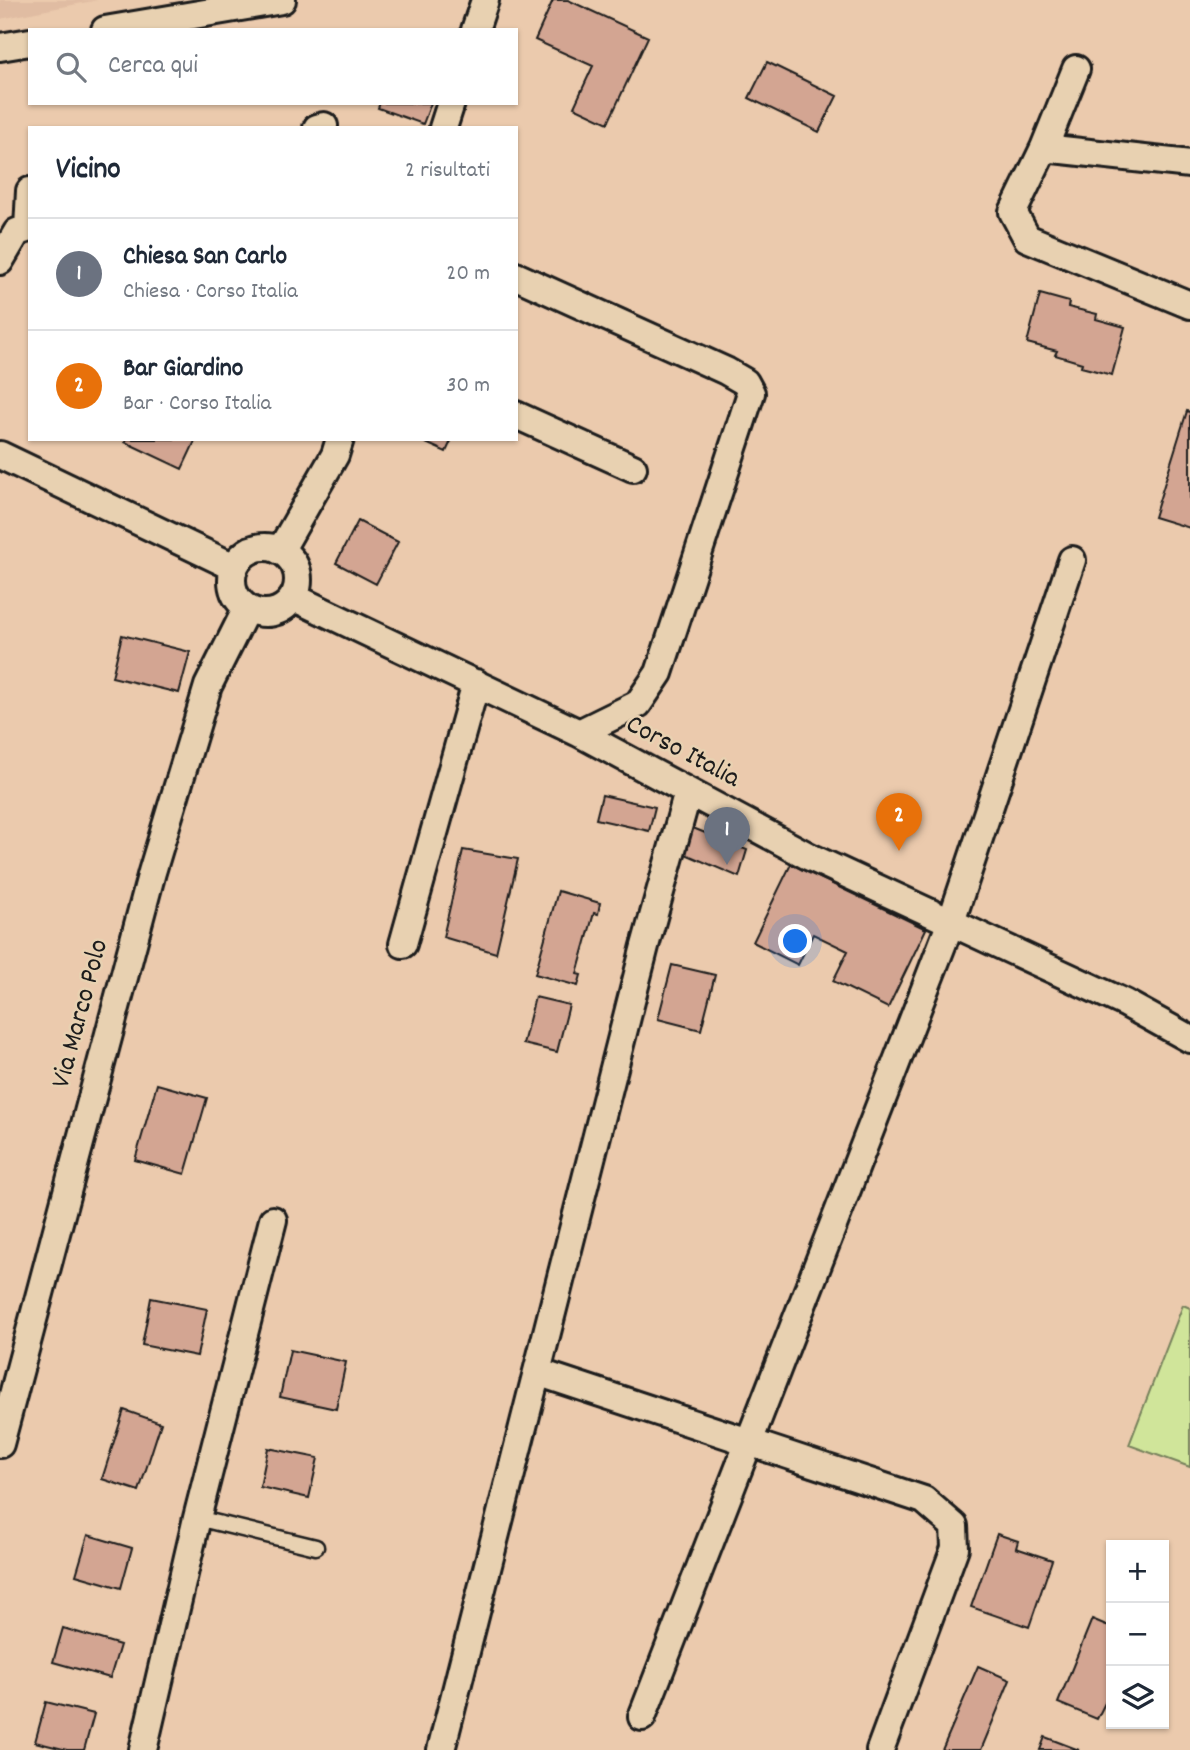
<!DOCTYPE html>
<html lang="it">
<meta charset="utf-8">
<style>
:root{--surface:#fff;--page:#f2f2f3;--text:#1f2937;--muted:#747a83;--line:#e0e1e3;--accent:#1a73e8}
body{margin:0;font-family:Dekko,sans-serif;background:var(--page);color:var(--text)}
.controls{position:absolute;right:21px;bottom:21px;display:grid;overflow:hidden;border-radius:0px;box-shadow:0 2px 5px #0004}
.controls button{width:63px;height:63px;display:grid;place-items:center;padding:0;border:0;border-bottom:2px solid var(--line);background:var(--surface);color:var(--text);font:35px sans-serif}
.you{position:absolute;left:796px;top:942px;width:24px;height:24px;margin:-18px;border:5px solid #fff;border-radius:50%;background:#1a73e8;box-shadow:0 0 0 10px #1a73e833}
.badge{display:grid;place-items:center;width:46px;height:46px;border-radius:50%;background:var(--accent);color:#fff;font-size:23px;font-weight:700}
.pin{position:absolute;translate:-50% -58px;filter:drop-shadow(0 2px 4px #0008)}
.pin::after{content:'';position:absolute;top:37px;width:24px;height:21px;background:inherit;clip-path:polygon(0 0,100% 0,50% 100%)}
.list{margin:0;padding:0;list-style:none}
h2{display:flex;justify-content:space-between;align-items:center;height:91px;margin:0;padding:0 28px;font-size:30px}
h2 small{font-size:23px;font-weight:400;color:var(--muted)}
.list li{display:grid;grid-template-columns:46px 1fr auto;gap:21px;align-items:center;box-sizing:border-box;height:112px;padding:0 28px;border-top:2px solid var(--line)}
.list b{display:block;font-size:26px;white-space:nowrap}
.list p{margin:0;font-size:23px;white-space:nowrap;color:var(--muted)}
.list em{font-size:23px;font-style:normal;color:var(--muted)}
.icon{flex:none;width:38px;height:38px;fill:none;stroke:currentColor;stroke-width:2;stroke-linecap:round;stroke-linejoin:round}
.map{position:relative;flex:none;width:1190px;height:1750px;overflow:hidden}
.search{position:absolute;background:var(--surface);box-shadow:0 2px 5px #0004;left:28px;top:28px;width:490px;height:77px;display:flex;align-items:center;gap:18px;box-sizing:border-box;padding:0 24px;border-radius:0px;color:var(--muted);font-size:26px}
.panel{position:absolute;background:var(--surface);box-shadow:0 2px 5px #0004;left:28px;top:126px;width:490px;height:315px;border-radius:0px}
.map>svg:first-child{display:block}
.built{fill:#e0bca2}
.green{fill:#d0e59a;stroke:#76805b;stroke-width:2}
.building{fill:#d3a592;stroke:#1c1c1c;stroke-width:2}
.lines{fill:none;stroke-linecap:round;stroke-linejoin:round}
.service-casing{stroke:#1c1c1c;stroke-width:19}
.minor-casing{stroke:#1c1c1c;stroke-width:32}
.service{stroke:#e8d1b1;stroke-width:14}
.minor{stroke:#e8d1b1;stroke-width:26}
.labels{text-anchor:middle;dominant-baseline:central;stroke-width:5;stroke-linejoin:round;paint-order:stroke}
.street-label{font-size:28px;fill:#1c1c1c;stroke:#e8d1b1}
</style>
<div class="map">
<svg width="1190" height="1750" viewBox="0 0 1190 1750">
<rect width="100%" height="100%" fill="#ebcaad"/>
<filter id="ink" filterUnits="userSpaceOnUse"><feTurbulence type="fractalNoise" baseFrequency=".0143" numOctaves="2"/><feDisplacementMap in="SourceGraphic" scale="14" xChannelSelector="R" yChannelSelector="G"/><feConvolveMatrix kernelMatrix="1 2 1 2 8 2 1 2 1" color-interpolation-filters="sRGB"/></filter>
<g filter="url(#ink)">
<path class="built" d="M 0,0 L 98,0 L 0,19 Z"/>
<path class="green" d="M 1183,1305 L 1190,1308 L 1190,1467 L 1129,1445 Z"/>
<path class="building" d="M 553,0 L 568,0 L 648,37 L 608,123 L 574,107 L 593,66 L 535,40 Z
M 767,62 L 837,96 L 819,132 L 749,98 Z
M 380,103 L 431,103 L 423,124 L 378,108 Z
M 1040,294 L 1069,302 L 1068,307 L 1097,314 L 1096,319 L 1125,327 L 1112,375 L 1081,367 L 1082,363 L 1055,355 L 1057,351 L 1027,343 Z
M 1187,411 L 1190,412 L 1190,528 L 1154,517 Z
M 127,439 L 196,439 L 182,469 L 125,442 Z
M 417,439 L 452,439 L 446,452 Z
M 358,521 L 398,542 L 376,584 L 336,563 Z
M 122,635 L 190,652 L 179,693 L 112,677 Z
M 602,795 L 655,807 L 649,831 L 596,819 Z
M 693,828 L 747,850 L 739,877 L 683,853 Z
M 463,850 L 518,859 L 496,953 L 443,937 Z
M 791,864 L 926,929 L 888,1008 L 833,981 L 848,951 L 813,934 L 798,965 L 753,942 Z
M 558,891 L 600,903 L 598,914 L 594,913 L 577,974 L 581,975 L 578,986 L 535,974 Z
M 672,965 L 715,975 L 701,1030 L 658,1019 Z
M 535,997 L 569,1005 L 557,1052 L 523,1044 Z
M 157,1084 L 207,1098 L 185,1174 L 135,1160 Z
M 151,1298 L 207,1309 L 197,1356 L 142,1345 Z
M 290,1350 L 346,1362 L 336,1409 L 280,1397 Z
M 124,1410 L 161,1423 L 139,1491 L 102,1479 Z
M 268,1448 L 318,1458 L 309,1498 L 260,1487 Z
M 997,1534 L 1018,1541 L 1016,1548 L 1052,1560 L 1029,1627 L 971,1607 Z
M 88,1535 L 132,1548 L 121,1588 L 76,1575 Z
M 1092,1619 L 1111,1627 L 1111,1691 L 1097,1719 L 1058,1703 Z
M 63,1628 L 120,1645 L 110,1678 L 53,1662 Z
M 978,1666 L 1010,1680 L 981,1750 L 942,1750 Z
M 46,1702 L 94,1714 L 84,1750 L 67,1750 L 35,1742 Z
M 1045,1737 L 1079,1750 L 1040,1750 Z"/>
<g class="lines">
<g class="service-casing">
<path id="service" d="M 197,1518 L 316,1547"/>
</g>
<g class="minor-casing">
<path id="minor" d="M 105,30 L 282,0
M 475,30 L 485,0
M 0,47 L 30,42
M 1076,69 L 1044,148 L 1013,212 L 1027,238 L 1190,305
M 317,128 L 324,126
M 443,128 L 451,103
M 1044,148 L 1190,164
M 28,228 L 30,191
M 0,261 L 17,232 L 30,228
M 516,276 L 726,371 L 745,382 L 751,393 L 659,673 L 638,704 L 579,733
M 516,415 L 633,468
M 0,455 L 234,567
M232 580a33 33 0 1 1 66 0a33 33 0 1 1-66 0Z
M 280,551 L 335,455 L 340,439
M 293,597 L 579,733 L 810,857 L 1125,1003 L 1190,1039
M 403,944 L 476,683
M 537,1372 L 924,1500 L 954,1526 L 955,1548 L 880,1750
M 0,1444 L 152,872 L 208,686 L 247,608
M 642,1717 L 951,922 L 1072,560
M 143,1750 L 197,1518 L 273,1220
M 441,1750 L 645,946 L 688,792"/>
</g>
<use href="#service" class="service"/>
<use href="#minor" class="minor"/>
</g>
</g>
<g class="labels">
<g class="street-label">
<text transform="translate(682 753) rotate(28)">Corso Italia</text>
<text transform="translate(82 1014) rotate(-75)">Via Marco Polo</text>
</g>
</g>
</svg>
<div class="controls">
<button>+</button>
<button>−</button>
<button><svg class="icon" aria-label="layers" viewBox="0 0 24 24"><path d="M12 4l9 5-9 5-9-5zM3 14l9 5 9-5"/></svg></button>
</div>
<div class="you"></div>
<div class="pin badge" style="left:727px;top:865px;background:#6b7280">1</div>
<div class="pin badge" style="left:899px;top:851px;background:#e8710a">2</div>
<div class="search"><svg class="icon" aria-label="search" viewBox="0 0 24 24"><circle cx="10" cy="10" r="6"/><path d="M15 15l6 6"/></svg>Cerca qui</div>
<section class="panel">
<h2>Vicino<small>2 risultati</small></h2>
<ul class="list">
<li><span class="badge" style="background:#6b7280">1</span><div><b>Chiesa San Carlo</b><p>Chiesa · Corso Italia</p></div><em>20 m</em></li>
<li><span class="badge" style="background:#e8710a">2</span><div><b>Bar Giardino</b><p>Bar · Corso Italia</p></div><em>30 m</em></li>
</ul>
</section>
</div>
